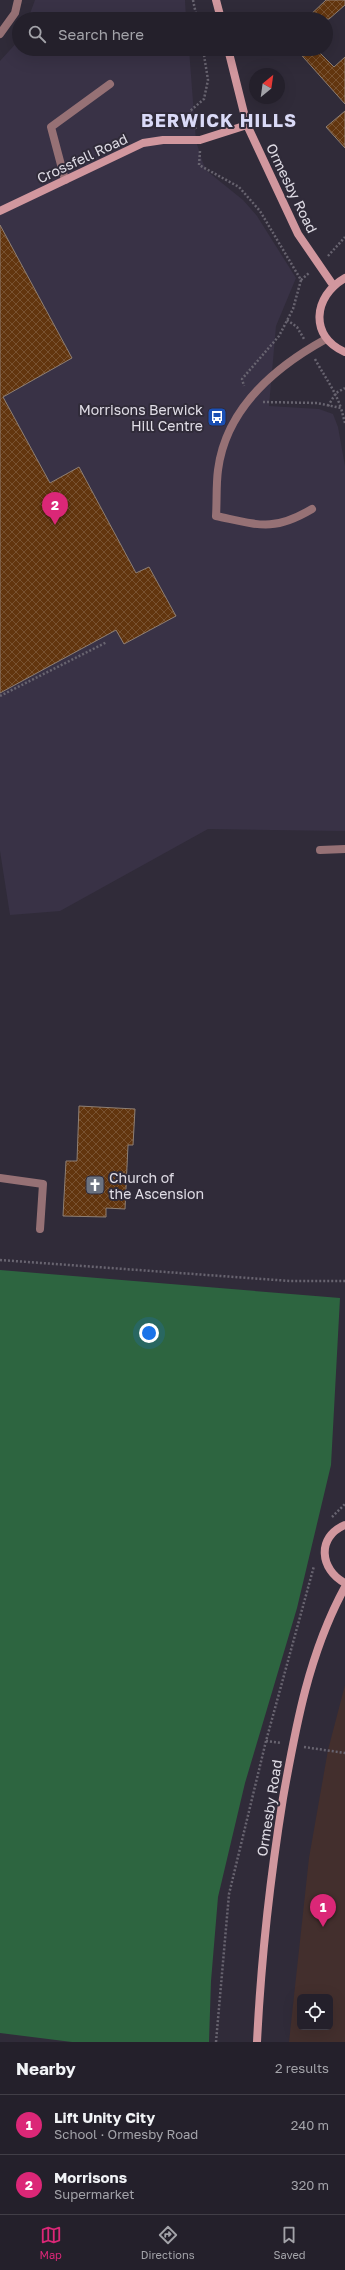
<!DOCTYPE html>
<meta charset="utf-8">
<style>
:root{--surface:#24202b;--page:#302d37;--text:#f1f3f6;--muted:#a3a3a9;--line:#413e47;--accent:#db2777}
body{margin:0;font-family:"Golos Text",sans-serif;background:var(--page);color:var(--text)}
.controls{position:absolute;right:12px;bottom:12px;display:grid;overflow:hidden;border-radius:6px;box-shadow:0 4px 16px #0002}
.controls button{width:36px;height:36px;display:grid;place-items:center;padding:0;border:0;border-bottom:1px solid var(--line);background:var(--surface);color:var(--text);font:20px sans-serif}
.compass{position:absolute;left:249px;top:68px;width:36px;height:36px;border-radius:50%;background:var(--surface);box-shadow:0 4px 16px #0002;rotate:29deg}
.you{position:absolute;left:149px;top:1333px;width:14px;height:14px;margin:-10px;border:3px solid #fff;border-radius:50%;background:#1a73e8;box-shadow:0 0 0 6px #1a73e833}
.badge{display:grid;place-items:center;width:26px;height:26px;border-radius:50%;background:var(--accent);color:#fff;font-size:13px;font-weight:700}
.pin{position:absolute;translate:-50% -33px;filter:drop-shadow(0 1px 2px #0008)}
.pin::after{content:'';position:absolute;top:21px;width:14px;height:12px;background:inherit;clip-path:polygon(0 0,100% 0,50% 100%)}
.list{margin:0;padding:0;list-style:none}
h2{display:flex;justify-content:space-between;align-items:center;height:52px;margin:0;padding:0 16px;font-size:17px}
h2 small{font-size:13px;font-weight:400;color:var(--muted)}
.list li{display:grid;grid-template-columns:26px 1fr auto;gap:12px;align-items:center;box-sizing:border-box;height:60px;padding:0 16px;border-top:1px solid var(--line)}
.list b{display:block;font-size:15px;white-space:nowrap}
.list p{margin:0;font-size:13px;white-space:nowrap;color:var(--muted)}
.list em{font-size:13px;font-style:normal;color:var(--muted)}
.icon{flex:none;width:22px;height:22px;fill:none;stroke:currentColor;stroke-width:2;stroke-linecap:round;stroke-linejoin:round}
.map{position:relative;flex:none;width:345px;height:2042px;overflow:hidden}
.search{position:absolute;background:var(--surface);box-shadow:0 4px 16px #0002;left:12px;right:12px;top:12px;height:44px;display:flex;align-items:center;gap:10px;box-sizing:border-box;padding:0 14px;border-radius:22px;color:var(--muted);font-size:15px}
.sheet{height:172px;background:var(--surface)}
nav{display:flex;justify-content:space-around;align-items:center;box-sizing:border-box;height:56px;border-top:1px solid var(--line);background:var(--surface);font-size:11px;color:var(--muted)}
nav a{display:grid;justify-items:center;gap:2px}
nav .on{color:var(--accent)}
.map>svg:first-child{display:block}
.built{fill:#393246}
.education{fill:#432f2d;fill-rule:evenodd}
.green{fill:#2d6540}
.building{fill:url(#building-cross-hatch);stroke:#8f7f73}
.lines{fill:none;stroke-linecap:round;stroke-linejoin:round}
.path{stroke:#686470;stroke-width:2.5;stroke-dasharray:2 2;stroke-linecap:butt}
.lane{stroke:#967175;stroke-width:8}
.secondary{stroke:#d1979e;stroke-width:8}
.labels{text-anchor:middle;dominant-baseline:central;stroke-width:4;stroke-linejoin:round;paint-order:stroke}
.street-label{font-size:14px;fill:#e0dde6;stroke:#302b39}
.poi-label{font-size:14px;fill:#e0dde6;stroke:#302b39;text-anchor:end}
.district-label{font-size:18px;font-weight:bold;letter-spacing:1px;fill:#dadaf7;stroke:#302b39}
</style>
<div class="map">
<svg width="345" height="2042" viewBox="0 0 345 2042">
<defs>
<pattern id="building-cross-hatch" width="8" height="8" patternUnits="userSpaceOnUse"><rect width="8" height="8" fill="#62350e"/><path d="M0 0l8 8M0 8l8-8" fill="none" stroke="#785231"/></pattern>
</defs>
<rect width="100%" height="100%" fill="#302b39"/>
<path class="built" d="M 35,0 L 185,0 L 186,19 L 28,19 Z
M 19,40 L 19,49 L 189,49 L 196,141 L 203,163 L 207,171 L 243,200 L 257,216 L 296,278 L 276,326 L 269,406 L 319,409 L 333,414 L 338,427 L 345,466 L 345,831 L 208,829 L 60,911 L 10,915 L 0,851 L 0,61 Z"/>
<path class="education" d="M 345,1685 L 345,2042 L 289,2042 L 309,1858 L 328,1750 ZM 300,1997 L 330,1997 L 330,2027 L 300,2027 Z"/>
<path class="green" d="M 0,1270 L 340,1298 L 331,1465 L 297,1608 L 245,1783 L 218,1897 L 211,1981 L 209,2042 L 72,2042 L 0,2033 Z"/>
<path class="building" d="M 326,0 L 345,0 L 345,5 L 329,19 L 306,19 Z
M 296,49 L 316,49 L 334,67 L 345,57 L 345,104 Z
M 345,111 L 345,148 L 326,127 Z
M 0,225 L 72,358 L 3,397 L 50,483 L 79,467 L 136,573 L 149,567 L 176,616 L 124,644 L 116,630 L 0,693 Z
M 79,1106 L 135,1109 L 133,1145 L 128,1145 L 125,1209 L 106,1208 L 106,1217 L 63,1216 L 66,1161 L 77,1161 Z"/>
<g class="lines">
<path class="path" d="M 193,0 L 197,19
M 196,129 L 190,111 L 204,99 L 208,80 L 203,49
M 200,151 L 199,165 L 239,187 L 260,211 L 301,280 L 293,309 L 279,336 L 242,379 L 244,386
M 328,256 L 345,237
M 301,280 L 309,273
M 287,320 L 297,327 L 304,339
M 315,359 C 324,376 335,390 341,408
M 263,402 L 317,403 L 341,408 L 345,423
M 328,406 L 336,393 L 345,388
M 0,696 L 107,642
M 0,1260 L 290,1281 L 345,1281
M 332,1517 L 345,1504
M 266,1741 L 281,1743
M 304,1747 L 345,1753
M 216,2042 L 229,1894 L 266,1741 L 314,1566"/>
<path class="lane" d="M 0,34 L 15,13 L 18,0
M 65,180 L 51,127 L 110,84
M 312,509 C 273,532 259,525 216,516 C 217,501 216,485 218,470 C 226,408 275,367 326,339
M 320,850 L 345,849
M 0,1178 L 43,1184 L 40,1229"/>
<path class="secondary" d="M 216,0 L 221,19
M 228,49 L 247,125 L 298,234 L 333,285
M 0,211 L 143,143 L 163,140 L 200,140 L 247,125
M 345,278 C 313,296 309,337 345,352
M 345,1525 C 316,1537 320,1570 345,1583
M 257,2042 C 261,1960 270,1879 283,1798 C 296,1725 309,1653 345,1587"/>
</g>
<defs>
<g id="bus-square" transform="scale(1)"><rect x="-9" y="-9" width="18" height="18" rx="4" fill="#1a4fb4" stroke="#302b39"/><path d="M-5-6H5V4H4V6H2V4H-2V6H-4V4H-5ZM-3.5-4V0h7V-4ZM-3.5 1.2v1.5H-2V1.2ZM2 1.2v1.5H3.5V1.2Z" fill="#fff"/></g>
<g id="church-square" transform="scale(1)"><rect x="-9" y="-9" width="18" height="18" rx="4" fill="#6b7280" stroke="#302b39"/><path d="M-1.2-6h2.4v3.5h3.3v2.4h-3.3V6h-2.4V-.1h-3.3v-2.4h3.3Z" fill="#fff"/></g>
</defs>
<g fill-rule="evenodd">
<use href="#bus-square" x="217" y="417"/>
<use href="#church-square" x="95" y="1185"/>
</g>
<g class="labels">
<g class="street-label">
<text transform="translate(82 158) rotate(-25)">Crossfell Road</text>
<text transform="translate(292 188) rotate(64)">Ormesby Road</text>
<text transform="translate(269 1808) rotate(-81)">Ormesby Road</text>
</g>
<g class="poi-label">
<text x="203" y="409">Morrisons Berwick<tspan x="203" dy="16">Hill Centre</tspan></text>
<text x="109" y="1177" text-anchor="start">Church of<tspan x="109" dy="16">the Ascension</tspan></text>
</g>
<g class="district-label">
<text x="219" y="120">BERWICK HILLS</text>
</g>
</g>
</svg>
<div class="controls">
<button><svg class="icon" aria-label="locate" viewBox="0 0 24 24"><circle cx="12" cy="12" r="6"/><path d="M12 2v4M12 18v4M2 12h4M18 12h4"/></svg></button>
</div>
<svg class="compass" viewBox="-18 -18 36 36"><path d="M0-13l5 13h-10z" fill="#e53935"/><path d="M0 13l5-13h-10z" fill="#a3a3a9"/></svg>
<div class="you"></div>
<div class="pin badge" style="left:323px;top:1927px">1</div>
<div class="pin badge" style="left:55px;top:525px">2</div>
<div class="search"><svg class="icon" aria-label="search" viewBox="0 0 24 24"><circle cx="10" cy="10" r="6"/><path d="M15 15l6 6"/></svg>Search here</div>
</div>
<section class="sheet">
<h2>Nearby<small>2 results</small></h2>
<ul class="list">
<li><span class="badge">1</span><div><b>Lift Unity City</b><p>School · Ormesby Road</p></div><em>240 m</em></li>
<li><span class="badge">2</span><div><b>Morrisons</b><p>Supermarket</p></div><em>320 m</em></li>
</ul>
</section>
<nav>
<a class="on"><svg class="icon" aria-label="map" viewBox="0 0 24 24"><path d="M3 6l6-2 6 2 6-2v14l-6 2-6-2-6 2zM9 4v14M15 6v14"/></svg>Map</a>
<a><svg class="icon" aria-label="directions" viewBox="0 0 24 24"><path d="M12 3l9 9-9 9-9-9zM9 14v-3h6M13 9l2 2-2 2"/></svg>Directions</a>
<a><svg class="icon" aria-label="saved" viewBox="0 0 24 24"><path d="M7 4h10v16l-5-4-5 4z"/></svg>Saved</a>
</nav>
